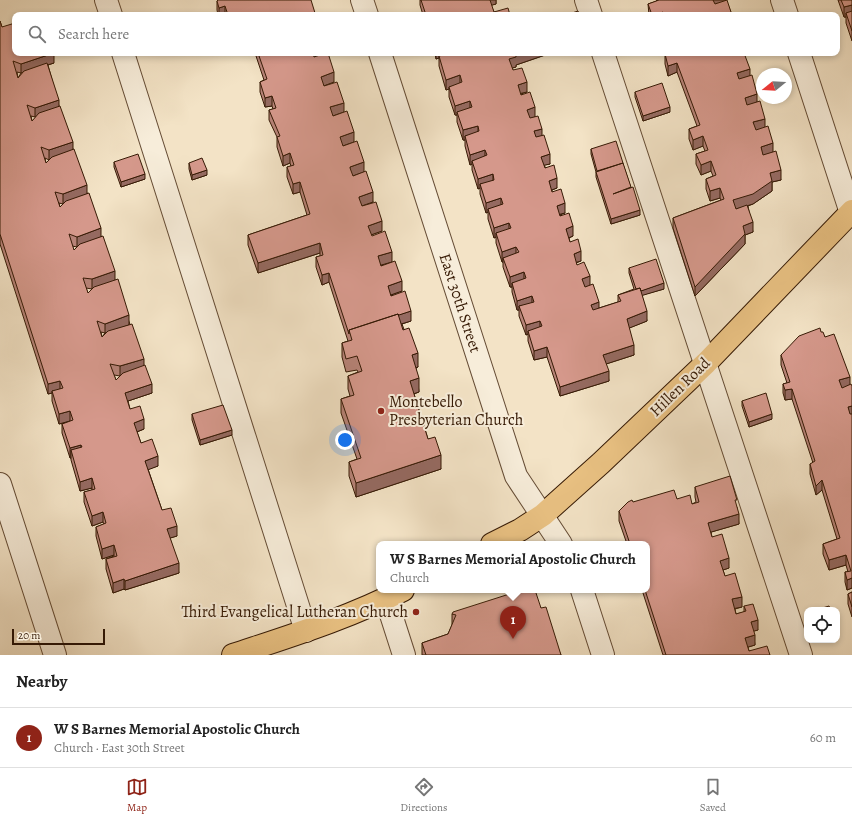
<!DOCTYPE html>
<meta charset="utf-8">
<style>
:root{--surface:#fff;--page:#f6f6f6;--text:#222;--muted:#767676;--line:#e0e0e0;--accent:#8f2418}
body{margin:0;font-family:Alegreya,serif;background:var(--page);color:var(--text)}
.controls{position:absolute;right:12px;bottom:12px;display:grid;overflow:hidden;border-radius:8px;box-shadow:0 2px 6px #0003}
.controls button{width:36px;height:36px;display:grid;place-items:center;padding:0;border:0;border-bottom:1px solid var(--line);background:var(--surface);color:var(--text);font:20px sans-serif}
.compass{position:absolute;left:756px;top:68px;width:36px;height:36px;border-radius:50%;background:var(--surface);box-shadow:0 2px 6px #0003;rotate:252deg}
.scale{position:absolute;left:12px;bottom:10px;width:93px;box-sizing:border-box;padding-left:4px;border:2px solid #361a05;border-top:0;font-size:11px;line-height:14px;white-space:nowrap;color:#361a05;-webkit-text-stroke:3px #f7edda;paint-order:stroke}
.you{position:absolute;left:345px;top:440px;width:14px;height:14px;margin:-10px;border:3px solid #fff;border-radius:50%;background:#1a73e8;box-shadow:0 0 0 6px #1a73e833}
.badge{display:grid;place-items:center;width:26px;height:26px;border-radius:50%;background:var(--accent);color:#fff;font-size:13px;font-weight:700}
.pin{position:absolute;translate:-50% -33px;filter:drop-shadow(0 1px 2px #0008)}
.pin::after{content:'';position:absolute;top:21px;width:14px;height:12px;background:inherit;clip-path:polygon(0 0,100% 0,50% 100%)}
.popup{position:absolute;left:376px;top:541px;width:274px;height:52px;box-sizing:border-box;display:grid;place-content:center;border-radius:8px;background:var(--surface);filter:drop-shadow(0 1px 3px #0005);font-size:13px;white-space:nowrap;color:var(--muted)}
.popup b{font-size:15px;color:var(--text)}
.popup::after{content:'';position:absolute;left:50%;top:100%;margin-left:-8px;border:8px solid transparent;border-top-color:var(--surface)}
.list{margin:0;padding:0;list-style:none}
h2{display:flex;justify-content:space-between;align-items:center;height:52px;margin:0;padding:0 16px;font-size:17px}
h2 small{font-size:13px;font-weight:400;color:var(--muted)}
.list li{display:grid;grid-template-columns:26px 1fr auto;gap:12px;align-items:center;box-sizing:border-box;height:60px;padding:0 16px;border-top:1px solid var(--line)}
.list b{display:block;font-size:15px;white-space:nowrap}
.list p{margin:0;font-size:13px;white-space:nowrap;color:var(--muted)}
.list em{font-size:13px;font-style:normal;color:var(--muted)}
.icon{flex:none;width:22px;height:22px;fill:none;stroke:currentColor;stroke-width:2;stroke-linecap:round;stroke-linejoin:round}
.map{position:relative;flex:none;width:852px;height:655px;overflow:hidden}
.search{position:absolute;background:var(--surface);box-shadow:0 2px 6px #0003;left:12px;right:12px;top:12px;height:44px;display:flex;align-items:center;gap:10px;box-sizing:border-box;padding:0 14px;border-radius:8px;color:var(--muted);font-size:15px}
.sheet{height:112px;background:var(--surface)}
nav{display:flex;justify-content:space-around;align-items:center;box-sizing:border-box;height:56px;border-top:1px solid var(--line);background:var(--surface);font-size:11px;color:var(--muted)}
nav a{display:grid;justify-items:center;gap:2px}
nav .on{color:var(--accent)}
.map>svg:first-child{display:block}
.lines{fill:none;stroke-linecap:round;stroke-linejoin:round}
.minor-casing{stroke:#654c35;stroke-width:24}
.major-casing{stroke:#361a05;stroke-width:24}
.minor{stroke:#f7edda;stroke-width:22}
.major{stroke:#eac283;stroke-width:22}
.wall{fill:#b78378;stroke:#361a05;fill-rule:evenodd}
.shaded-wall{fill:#956a61;stroke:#361a05}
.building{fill:#d5988b;stroke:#361a05}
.poi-dot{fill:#8f2418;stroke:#f7edda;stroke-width:1.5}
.labels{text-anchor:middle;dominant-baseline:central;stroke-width:4;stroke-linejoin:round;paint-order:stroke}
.street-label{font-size:16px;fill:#361a05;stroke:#f7edda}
.poi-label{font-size:16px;fill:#361a05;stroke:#f7edda;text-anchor:start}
</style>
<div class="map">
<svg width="852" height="655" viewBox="0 0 852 655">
<rect width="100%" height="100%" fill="#f3e3c6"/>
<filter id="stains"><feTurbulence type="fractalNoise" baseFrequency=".005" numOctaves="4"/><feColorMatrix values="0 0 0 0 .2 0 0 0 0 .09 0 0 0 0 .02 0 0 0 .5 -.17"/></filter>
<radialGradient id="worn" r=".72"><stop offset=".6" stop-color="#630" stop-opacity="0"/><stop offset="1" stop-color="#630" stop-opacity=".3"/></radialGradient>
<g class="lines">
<g class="minor-casing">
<path id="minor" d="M 106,0 L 111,15
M 362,0 L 367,15
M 586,0 L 591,15
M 782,0 L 787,15
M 123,53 L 306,631
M 380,53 L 516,476 L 561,544
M 603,53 L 801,655
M 799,53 L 852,216
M 0,484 L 55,655
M 582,590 L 603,655
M 386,599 L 404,655"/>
</g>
<g class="major-casing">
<path id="major" d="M 492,544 L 520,530 L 543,515 L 601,463 L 706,363 L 852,211
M 233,655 C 290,636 349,618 403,590"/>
</g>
<use href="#minor" class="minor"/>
<use href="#major" class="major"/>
</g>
<path class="wall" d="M 420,0 L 496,0 L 496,4 L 491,5 L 494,12 L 510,15 L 423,15 L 420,5 Z
M 656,0 L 726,0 L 732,15 L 649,15 L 648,4 L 657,1 Z
M 838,0 L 852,0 L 852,41 L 846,23 L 846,17 L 844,17 Z
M 217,1 L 315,15 L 218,15 L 217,10 Z
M 0,21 L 2,27 L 54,63 L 48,65 L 59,106 L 115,280 L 144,366 L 152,393 L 128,401 L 130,409 L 144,429 L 137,432 L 141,443 L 158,466 L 148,469 L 162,510 L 177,536 L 170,538 L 179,573 L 125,590 L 124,589 L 113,593 L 106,569 L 106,559 L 114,556 L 114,555 L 102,559 L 96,536 L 96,527 L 104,524 L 103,522 L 92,526 L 84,502 L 84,492 L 92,490 L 92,488 L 80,491 L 71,460 L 71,458 L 70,458 L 62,433 L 62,424 L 70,421 L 59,424 L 52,401 L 52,393 L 48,394 L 0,244 ZM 17,72 L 21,73 L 18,78 ZM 31,116 L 35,117 L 36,117 L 32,121 ZM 45,158 L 49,160 L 50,159 L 46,163 ZM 59,203 L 63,204 L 64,203 L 60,207 ZM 72,246 L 77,247 L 74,250 ZM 86,288 L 92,289 L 88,293 ZM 101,332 L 105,333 L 102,337 ZM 114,375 L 120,376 L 116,380 Z
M 255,53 L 321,53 L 314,56 L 314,57 L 334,82 L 323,86 L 344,112 L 373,202 L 362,206 L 382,231 L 371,235 L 392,262 L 381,265 L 402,291 L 391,295 L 411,321 L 402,324 L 418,367 L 416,368 L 419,392 L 414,394 L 428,439 L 441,469 L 356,497 L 349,476 L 349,462 L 357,459 L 341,413 L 341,399 L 350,396 L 348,389 L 348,376 L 358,372 L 357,370 L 346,372 L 342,357 L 342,343 L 348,341 L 329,282 L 322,285 L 316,267 L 316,257 L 320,256 L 320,253 L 258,273 L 248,245 L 248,235 L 307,215 L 300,192 L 293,194 L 287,177 L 287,167 L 291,166 L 290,163 L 283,166 L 277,147 L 277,137 L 269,120 L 269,110 L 273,109 L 272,106 L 265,107 L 260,92 L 260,82 L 264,80 Z
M 435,53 L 551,53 L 516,65 L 516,67 L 512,68 L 513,70 L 527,92 L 521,94 L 535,117 L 542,136 L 550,164 L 544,165 L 557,188 L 552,190 L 552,192 L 565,213 L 560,215 L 573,236 L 569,238 L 570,242 L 581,261 L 576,263 L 577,265 L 590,285 L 599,308 L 618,302 L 618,295 L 634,289 L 629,273 L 629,268 L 664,289 L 642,295 L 647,321 L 629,328 L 634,355 L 606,364 L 609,381 L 560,396 L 547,357 L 534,360 L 528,341 L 528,334 L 526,335 L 519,316 L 519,310 L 517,310 L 512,292 L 512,287 L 510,287 L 503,267 L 503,262 L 502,262 L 496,243 L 496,237 L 494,238 L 488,219 L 488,212 L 486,213 L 480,194 L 480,188 L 478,189 L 472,170 L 472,164 L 470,165 L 465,146 L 465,140 L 463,140 L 457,122 L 457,115 L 455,115 L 449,97 L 449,89 L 446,90 L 439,66 L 439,58 L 436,59 Z
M 665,54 L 750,76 L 757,102 L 781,180 L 772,182 L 772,191 L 753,204 L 748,206 L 753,232 L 745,235 L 745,244 L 695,296 L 673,228 L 673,218 L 721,200 L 720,198 L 710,201 L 706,189 L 706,179 L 713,176 L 711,171 L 701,175 L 696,164 L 696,154 L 705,151 L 703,146 L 693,150 L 689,139 L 689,129 L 697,126 L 677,72 L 668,76 L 665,64 Z
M 635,92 L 670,112 L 643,121 L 635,97 Z
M 591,149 L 623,164 L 640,215 L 611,224 L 596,177 L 596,172 L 591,154 Z
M 114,162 L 145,179 L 121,187 L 114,167 Z
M 189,163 L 207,175 L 192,180 L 189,169 Z
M 821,332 L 825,337 L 850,385 L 852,588 L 847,590 L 845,582 L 845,572 L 848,572 L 846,565 L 829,570 L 823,554 L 823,544 L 837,539 L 822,490 L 816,495 L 810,474 L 810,464 L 813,463 L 792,399 L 785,400 L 783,393 L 783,384 L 787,383 L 781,365 L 781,355 Z
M 742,401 L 772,419 L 749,427 L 742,406 Z
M 192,414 L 232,435 L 200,445 L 192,420 Z
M 695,487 L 737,507 L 739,524 L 711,532 L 712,537 L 729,568 L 723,570 L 725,576 L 742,607 L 735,609 L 736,614 L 744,612 L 744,606 L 758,630 L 753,631 L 755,645 L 748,647 L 749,651 L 770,655 L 663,655 L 642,590 L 647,590 L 647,544 L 627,544 L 619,521 L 619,511 L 677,499 L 692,504 L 696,502 L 695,497 Z
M 528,592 L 541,608 L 561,655 L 422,655 L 422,643 L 448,634 L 452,625 L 452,614 Z
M 852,592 L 852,617 L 848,604 L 848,594 Z"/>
<path class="shaded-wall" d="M 489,0 L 496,0 L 496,4 L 489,6 Z
M 713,0 L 726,0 L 726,5 L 713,9 Z
M 852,5 L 852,15 L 846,13 L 846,17 L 844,17 L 844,7 Z
M 225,6 L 225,15 L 219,15 L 219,8 Z
M 663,12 L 663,15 L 655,15 Z
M 315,13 L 315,15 L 308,15 Z
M 54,53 L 54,63 L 21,73 L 21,64 Z
M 311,53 L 321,53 L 311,56 Z
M 436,53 L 451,53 L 439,56 L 439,58 L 436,59 Z
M 521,53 L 551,53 L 516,65 L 516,67 L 509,69 L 509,59 L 516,55 Z
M 677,63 L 677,72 L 668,76 L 668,66 Z
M 750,69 L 750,79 L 737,83 L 737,73 Z
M 334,72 L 334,82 L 321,87 L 321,77 Z
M 460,75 L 460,85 L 449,87 L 449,89 L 446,90 L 446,80 Z
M 527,82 L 527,92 L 518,94 L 518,85 Z
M 757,94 L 757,104 L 745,108 L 745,98 Z
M 272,96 L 272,106 L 265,107 L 265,98 Z
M 59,100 L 59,109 L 35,117 L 35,108 Z
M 470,101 L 470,111 L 457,112 L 457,115 L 455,115 L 455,106 Z
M 344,103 L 344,112 L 330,117 L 330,107 Z
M 535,107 L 535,117 L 527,120 L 527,110 Z
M 670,107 L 670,112 L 643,121 L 643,116 Z
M 765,119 L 765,128 L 753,132 L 753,122 Z
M 478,126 L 478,136 L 465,136 L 465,140 L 463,140 L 463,130 Z
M 542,129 L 542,139 L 534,141 L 534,131 Z
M 354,132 L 354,142 L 340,147 L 340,137 Z
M 703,136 L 703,146 L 693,150 L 693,140 Z
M 73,142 L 73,151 L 49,160 L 49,150 Z
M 773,143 L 773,153 L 761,157 L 761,147 Z
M 485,150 L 485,160 L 472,161 L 472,164 L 470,165 L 470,155 Z
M 290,153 L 290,163 L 283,166 L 283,156 Z
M 550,154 L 550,164 L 541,166 L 541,157 Z
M 711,161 L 711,171 L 701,175 L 701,165 Z
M 364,162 L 364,172 L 350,177 L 350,167 Z
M 623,163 L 623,168 L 597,176 L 597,171 Z
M 207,170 L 207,175 L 192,180 L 192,175 Z
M 781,170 L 781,180 L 772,182 L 772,191 L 753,204 L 733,210 L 733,200 L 770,173 Z
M 145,174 L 145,179 L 121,187 L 121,182 Z
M 493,174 L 493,184 L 480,184 L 480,188 L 478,189 L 478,179 Z
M 557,178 L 557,188 L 549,191 L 549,181 Z
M 300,182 L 300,192 L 293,194 L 293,184 Z
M 87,185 L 87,195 L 63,204 L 63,194 Z
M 720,188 L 720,198 L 710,201 L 710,191 Z
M 373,192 L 373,202 L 359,207 L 359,197 Z
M 501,198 L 501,208 L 488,209 L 488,212 L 486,213 L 486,203 Z
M 565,203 L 565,213 L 557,215 L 557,206 Z
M 640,210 L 640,215 L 611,224 L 611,219 Z
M 382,221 L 382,231 L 368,236 L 368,226 Z
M 753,222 L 753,232 L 745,235 L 745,244 L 695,296 L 695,287 L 743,226 Z
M 509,223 L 509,233 L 496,233 L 496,237 L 494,238 L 494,228 Z
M 573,226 L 573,236 L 566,239 L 566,229 Z
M 101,228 L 101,238 L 77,247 L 77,237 Z
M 320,243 L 320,253 L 258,273 L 258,263 Z
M 516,247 L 516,257 L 503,258 L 503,262 L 502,262 L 502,252 Z
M 581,251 L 581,261 L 574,263 L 574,254 Z
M 392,252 L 392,262 L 378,266 L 378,256 Z
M 115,271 L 115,281 L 92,289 L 92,279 Z
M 524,272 L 524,282 L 512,283 L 512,287 L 510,287 L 510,277 Z
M 329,273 L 329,282 L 322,285 L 322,275 Z
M 590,276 L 590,286 L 582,289 L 582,279 Z
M 402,281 L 402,291 L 388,296 L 388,286 Z
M 664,283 L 664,289 L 637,297 L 637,292 Z
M 532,296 L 532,306 L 519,306 L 519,310 L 517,310 L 517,301 Z
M 599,302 L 599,311 L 591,315 L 591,305 Z
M 411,311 L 411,321 L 398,325 L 398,315 Z
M 647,311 L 647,321 L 627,329 L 627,319 Z
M 129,315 L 129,325 L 105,333 L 105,324 Z
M 540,321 L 540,331 L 528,331 L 528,334 L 526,335 L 526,325 Z
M 634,345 L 634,355 L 603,365 L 603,355 Z
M 547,347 L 547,357 L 534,360 L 534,351 Z
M 418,353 L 418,367 L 412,369 L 412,355 Z
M 144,359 L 144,369 L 120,376 L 120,366 Z
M 609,371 L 609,381 L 560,396 L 560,387 Z
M 850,377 L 850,387 L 839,390 L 839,380 Z
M 419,378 L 419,392 L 410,395 L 410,381 Z
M 60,381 L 60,390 L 52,391 L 52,393 L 48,394 L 48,384 Z
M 152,384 L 152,393 L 125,402 L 125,393 Z
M 792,389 L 792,399 L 785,400 L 785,390 Z
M 852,406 L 852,416 L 848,417 L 848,407 Z
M 70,411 L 70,421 L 59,424 L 59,414 Z
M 772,414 L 772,419 L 749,427 L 749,422 Z
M 144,419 L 144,429 L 134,433 L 134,423 Z
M 232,430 L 232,435 L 200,445 L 200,440 Z
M 81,445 L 81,454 L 71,450 L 71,458 L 70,458 L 70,448 Z
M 441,455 L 441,469 L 356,497 L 356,483 Z
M 158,456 L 158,466 L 145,471 L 145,461 Z
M 92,478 L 92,488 L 80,491 L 80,482 Z
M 822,480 L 822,490 L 816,495 L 816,486 Z
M 103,512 L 103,522 L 92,526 L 92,516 Z
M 739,514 L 739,524 L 708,533 L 708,523 Z
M 177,526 L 177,536 L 167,539 L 167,529 Z
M 114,545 L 114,555 L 102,559 L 102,549 Z
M 846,555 L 846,565 L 829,570 L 829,560 Z
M 729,558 L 729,568 L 720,571 L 720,561 Z
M 179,563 L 179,573 L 125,590 L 125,581 Z
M 852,578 L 852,588 L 847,590 L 847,580 Z
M 124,579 L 124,589 L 113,593 L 113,583 Z
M 742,597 L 742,607 L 732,609 L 732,599 Z
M 758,620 L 758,630 L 751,632 L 751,622 Z
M 755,635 L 755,645 L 745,648 L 745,638 Z"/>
<path class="building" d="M 218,0 L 311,0 L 315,13 L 308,15 L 228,15 L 225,6 L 219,8 L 217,1 Z
M 421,0 L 490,0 L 494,12 L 508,8 L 510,15 L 441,15 L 440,13 L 434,15 L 426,15 Z
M 659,0 L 713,0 L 715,4 L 727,0 L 732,15 L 664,15 L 663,12 L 655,15 L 652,15 L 648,4 Z
M 841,0 L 852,0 L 852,5 L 844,7 Z
M 578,11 L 579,15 L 566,15 Z
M 852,11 L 852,31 L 846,13 Z
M 0,21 L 2,27 L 15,23 L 15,53 L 54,53 L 21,64 L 13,61 L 18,78 L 24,71 L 47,63 L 59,100 L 35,108 L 27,105 L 32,121 L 39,113 L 60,106 L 73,142 L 49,150 L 41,147 L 46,163 L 52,157 L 74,149 L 87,185 L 63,194 L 55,192 L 60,207 L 66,201 L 89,193 L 101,228 L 77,237 L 69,234 L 74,250 L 80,244 L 103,236 L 115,271 L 92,279 L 83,278 L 88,293 L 94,287 L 118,279 L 129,315 L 105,324 L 97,321 L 102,337 L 108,331 L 132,324 L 144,359 L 120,366 L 110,364 L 116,380 L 123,373 L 145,365 L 152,384 L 125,393 L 130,409 L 140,406 L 144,419 L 134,423 L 141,443 L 152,439 L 158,456 L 145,461 L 162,510 L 171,508 L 177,526 L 167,529 L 179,563 L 125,581 L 124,579 L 113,583 L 106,559 L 117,556 L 114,545 L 102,549 L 96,527 L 106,523 L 103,512 L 92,516 L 84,492 L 95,489 L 92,478 L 80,482 L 71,450 L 82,447 L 81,445 L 70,448 L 62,424 L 73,420 L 70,411 L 59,414 L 52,391 L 63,388 L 60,381 L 48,384 L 0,234 Z
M 258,53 L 313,53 L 314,57 L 326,53 L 328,53 L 334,72 L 321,77 L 324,86 L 337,82 L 344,103 L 330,107 L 333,116 L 347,111 L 354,132 L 340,137 L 343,146 L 357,141 L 364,162 L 350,167 L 350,168 L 353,176 L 366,171 L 373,192 L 359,197 L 359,198 L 362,206 L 376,202 L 382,221 L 368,226 L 372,236 L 385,231 L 392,252 L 378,256 L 381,266 L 395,261 L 402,281 L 388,286 L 391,296 L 405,291 L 411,311 L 399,315 L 398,314 L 349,330 L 349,334 L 329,273 L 322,275 L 316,257 L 323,255 L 320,243 L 258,263 L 248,235 L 310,214 L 300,182 L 293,184 L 287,167 L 294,165 L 290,153 L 283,156 L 277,137 L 280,136 L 269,110 L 276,108 L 272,96 L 265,98 L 260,82 L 267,79 Z
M 451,53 L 521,53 L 516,55 L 516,57 L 509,59 L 513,70 L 522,68 L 527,82 L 518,85 L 521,95 L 530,92 L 535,107 L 527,110 L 530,118 L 538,116 L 542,129 L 534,131 L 536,137 L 544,135 L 550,154 L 541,157 L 545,168 L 554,165 L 557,178 L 549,181 L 552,192 L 561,189 L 565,203 L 557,206 L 560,216 L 569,213 L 573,226 L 566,229 L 570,242 L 578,239 L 581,251 L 574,254 L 577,265 L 584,262 L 590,276 L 582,279 L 585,287 L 593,284 L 599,302 L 591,305 L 593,310 L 621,301 L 618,295 L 640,288 L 647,311 L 627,319 L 634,345 L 603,355 L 609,371 L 560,387 L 547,347 L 534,351 L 528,331 L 542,326 L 540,321 L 526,325 L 519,306 L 534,302 L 532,296 L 517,301 L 512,283 L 526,278 L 524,272 L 510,277 L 503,258 L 519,252 L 516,247 L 502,252 L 496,233 L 511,228 L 509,223 L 494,228 L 488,209 L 503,204 L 501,198 L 486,203 L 480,184 L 494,180 L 493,174 L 478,179 L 472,161 L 487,155 L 485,150 L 470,155 L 465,136 L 479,131 L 478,126 L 463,130 L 457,112 L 472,107 L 470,101 L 455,106 L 449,87 L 462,82 L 460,75 L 446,80 L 439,56 Z
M 668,53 L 731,53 L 731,54 L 734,53 L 744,53 L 750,69 L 737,73 L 739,79 L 752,75 L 757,94 L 745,98 L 747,105 L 760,101 L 765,119 L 753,122 L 756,130 L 768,126 L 773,143 L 761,147 L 763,155 L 776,151 L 781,170 L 770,173 L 772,181 L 753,194 L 733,200 L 736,209 L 747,205 L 753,222 L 743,226 L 745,234 L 695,287 L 673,218 L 724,199 L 720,188 L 710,191 L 706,179 L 716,175 L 711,161 L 701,165 L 696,154 L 708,150 L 703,136 L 693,140 L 689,129 L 700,125 L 677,63 L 668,66 L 665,54 Z
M 662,83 L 670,107 L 643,116 L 635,92 Z
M 616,141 L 623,163 L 597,171 L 591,149 Z
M 138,154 L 145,174 L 121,182 L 114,162 Z
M 202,158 L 207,170 L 192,175 L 189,163 Z
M 623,163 L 631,187 L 613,194 L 633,187 L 640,210 L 611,219 L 596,172 Z
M 656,259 L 664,283 L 641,291 L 640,288 L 636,289 L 629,268 Z
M 398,314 L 403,330 L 409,328 L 418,353 L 412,355 L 419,378 L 410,381 L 428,439 L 435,437 L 441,455 L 356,483 L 349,462 L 361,458 L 341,399 L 354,395 L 348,376 L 362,371 L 357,356 L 346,359 L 342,343 L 352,340 L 349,330 Z
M 820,328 L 821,332 L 823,332 L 825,337 L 834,334 L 850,377 L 839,380 L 842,388 L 851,384 L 852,386 L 852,406 L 848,407 L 850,414 L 852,414 L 852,578 L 847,580 L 845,572 L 851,571 L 846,555 L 829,560 L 823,544 L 840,538 L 822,480 L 816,486 L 810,464 L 815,461 L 792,389 L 785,390 L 783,384 L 790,382 L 781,355 L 799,336 Z
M 766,393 L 772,414 L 749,422 L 742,401 Z
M 223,405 L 232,430 L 200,440 L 192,414 Z
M 730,476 L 737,500 L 735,500 L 739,514 L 708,523 L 712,537 L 722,534 L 729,558 L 720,561 L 725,576 L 735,573 L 742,597 L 732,599 L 736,614 L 746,611 L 744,606 L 753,604 L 758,620 L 751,622 L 755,635 L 745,638 L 749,651 L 767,646 L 770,655 L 666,655 L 645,590 L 647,590 L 647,544 L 630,544 L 619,511 L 628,502 L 632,500 L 633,502 L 674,490 L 677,499 L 690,495 L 692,504 L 699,502 L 695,487 Z
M 522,590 L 528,590 L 528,592 L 535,590 L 541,608 L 546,607 L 561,655 L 426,655 L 422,643 L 448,634 L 456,615 L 452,614 L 453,612 Z
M 852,592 L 852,607 L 848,594 Z
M 829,606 L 831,610 L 816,610 Z"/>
<g class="poi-dot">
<circle cx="381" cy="411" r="4"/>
<circle cx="416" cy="612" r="4"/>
</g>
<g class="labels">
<g class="street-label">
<text transform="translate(460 303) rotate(72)">East 30th Street</text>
<text transform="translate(680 387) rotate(-44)">Hillen Road</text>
</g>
<g class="poi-label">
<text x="389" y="402">Montebello<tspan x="389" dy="18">Presbyterian Church</tspan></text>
<text x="408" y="612" text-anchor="end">Third Evangelical Lutheran Church</text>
</g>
</g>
<rect width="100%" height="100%" filter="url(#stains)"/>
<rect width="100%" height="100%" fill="url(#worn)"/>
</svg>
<div class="controls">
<button><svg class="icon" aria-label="locate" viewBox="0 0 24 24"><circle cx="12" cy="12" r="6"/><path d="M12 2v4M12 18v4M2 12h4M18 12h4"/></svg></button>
</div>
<svg class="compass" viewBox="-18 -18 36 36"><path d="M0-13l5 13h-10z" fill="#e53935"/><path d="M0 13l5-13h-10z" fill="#767676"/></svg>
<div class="scale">20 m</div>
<div class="you"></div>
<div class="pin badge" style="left:513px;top:639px">1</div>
<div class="popup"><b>W S Barnes Memorial Apostolic Church</b>Church</div>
<div class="search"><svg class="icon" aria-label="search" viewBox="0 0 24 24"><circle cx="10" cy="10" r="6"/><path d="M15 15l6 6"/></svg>Search here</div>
</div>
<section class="sheet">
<h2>Nearby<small></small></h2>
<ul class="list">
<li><span class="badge">1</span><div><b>W S Barnes Memorial Apostolic Church</b><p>Church · East 30th Street</p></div><em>60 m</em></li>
</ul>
</section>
<nav>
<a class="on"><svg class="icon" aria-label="map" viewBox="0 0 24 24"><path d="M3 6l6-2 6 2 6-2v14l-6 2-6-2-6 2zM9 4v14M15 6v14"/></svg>Map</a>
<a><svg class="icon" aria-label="directions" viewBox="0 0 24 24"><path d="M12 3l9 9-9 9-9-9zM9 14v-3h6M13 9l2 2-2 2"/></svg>Directions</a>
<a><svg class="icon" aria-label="saved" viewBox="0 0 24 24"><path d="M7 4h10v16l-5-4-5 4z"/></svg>Saved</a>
</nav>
